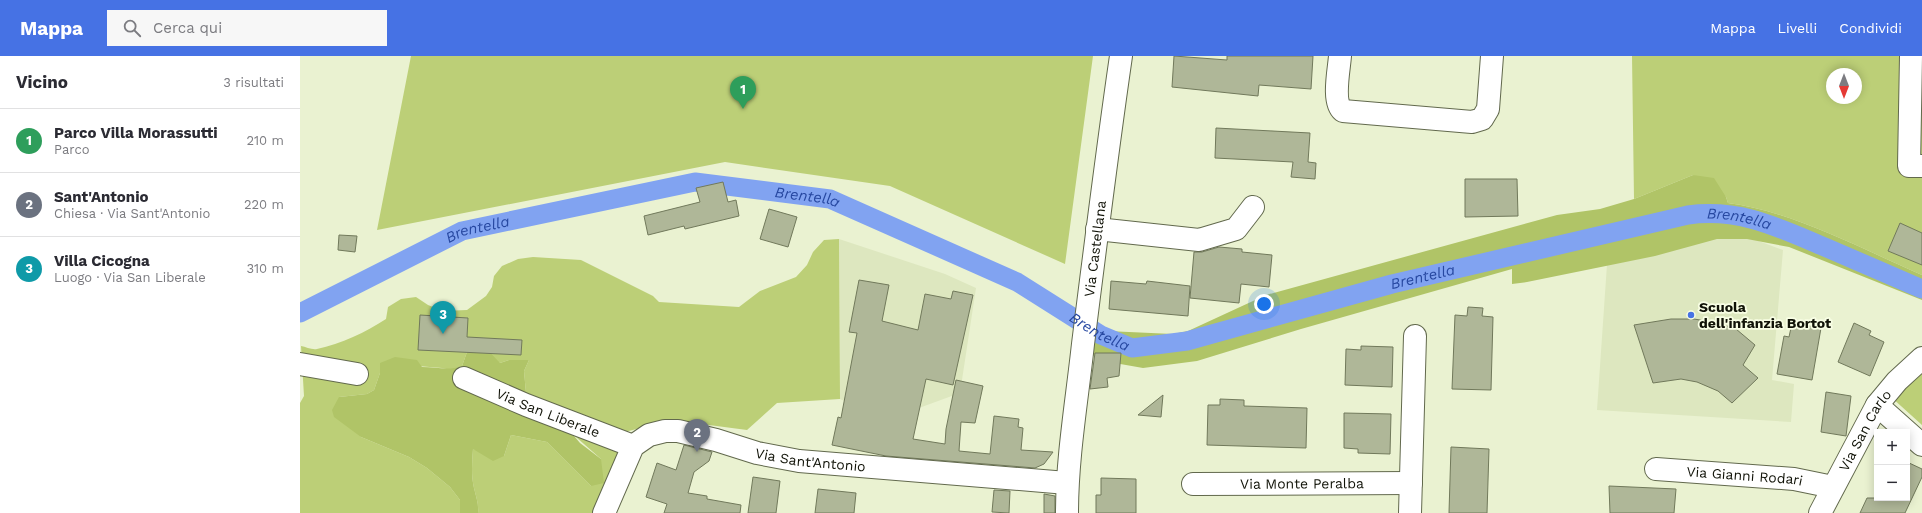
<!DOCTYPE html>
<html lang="it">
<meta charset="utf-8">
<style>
:root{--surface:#fff;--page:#f7f7f7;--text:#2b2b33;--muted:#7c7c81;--line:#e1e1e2;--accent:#4672e4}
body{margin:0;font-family:"Work Sans",sans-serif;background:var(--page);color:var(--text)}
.controls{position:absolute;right:12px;bottom:12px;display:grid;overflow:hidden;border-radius:0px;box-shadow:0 2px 10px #0003}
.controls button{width:36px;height:36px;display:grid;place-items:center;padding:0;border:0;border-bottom:1px solid var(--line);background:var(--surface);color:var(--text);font:20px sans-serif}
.compass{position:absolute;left:1526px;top:12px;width:36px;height:36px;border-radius:50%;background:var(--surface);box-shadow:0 2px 10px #0003;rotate:180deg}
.you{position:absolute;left:964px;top:248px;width:14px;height:14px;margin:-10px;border:3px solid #fff;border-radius:50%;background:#1a73e8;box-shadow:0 0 0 6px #1a73e833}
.badge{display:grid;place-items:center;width:26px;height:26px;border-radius:50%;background:var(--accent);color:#fff;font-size:13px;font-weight:700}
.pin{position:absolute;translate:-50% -33px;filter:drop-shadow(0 1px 2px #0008)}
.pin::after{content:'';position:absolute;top:21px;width:14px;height:12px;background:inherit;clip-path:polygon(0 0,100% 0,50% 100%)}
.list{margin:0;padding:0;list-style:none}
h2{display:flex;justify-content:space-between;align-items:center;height:52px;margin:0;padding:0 16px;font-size:17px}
h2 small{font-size:13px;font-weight:400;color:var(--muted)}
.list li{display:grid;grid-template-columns:26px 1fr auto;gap:12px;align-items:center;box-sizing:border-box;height:64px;padding:0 16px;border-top:1px solid var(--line)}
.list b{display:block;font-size:15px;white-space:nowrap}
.list p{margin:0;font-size:13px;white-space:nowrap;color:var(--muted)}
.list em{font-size:13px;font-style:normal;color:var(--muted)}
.icon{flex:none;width:22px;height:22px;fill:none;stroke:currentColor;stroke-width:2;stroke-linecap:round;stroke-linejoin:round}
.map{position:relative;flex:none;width:1622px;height:457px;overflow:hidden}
header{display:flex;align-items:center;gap:24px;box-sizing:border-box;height:56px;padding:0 20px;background:var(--accent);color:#fff}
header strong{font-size:19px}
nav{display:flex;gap:22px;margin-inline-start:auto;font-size:14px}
.search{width:280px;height:36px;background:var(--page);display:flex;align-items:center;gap:10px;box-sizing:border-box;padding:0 14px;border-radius:0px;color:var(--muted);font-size:15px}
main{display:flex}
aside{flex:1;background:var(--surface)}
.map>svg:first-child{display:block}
.built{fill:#dde7bf}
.green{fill:#bccf77;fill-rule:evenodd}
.forest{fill:#b0c467}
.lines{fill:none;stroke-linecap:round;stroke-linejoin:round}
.canal{stroke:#81a3f1;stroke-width:19}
.building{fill:#afb798;stroke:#71795b}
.minor-casing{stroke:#62694d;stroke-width:24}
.major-casing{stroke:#62694d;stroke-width:24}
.minor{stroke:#fff;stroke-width:22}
.major{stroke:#fff;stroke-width:22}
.poi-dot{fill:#4672e4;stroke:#f8fee4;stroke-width:1.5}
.labels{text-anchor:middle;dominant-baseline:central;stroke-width:3.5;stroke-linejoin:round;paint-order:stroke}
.street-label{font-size:14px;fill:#101207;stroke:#f8fee4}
.poi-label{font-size:14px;font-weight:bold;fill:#101207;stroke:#f8fee4;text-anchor:start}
.water-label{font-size:15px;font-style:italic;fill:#2748a1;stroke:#f8fee4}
</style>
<header>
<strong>Mappa</strong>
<div class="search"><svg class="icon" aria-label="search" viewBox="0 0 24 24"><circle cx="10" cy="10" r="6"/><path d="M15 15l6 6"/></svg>Cerca qui</div>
<nav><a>Mappa</a><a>Livelli</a><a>Condividi</a></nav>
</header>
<main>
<aside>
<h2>Vicino<small>3 risultati</small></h2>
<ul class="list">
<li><span class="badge" style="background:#2e9e5b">1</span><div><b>Parco Villa Morassutti</b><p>Parco</p></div><em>210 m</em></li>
<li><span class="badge" style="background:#6b7280">2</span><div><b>Sant'Antonio</b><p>Chiesa · Via Sant'Antonio</p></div><em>220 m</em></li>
<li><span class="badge" style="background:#0f9aa8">3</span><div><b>Villa Cicogna</b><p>Luogo · Via San Liberale</p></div><em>310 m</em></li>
</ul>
</aside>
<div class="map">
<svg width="1622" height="457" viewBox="0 0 1622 457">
<rect width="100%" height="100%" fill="#eaf2d1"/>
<path class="built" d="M 1440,178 L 1483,194 L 1472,324 L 1494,328 L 1491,366 L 1297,354 L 1308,194 Z
M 539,183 L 645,218 L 676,232 L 660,337 L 586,364 L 540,343 Z"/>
<path class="green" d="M 111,0 L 793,0 L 765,208 L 590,130 L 425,106 L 77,174 Z
M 1332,0 L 1622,0 L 1622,219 C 1562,193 1492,155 1428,147 L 1426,141 L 1393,119 L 1334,143 ZM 1532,18 L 1556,18 L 1556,42 L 1532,42 Z
M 539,183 L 540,343 L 477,347 L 447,374 L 371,364 L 325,376 L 296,457 L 178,457 C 179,448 176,441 174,432 C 171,419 172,406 173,393 L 204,400 L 211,379 L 247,386 L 291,430 L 301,403 L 226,337 L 224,315 L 229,304 L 209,304 L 200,307 L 167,296 L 162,310 L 151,314 L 142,312 L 80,307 L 80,317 L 74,334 L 67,338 L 39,341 L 61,381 L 109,401 L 127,412 L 150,431 L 160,444 L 160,457 L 0,457 L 0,347 L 4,340 L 1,290 C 6,291 12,294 17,293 C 41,288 66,276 86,263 L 88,251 L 101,243 L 116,241 L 128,249 L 143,255 L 167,254 L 186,240 L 192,231 L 194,220 L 202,210 L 218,203 L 233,201 L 281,204 L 353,240 L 359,246 L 439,251 L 460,235 L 496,221 L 507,209 L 513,196 L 524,184 Z
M 1622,310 L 1622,369 L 1591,341 Z"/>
<path class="forest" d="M 1393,119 L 1414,122 L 1426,141 L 1428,147 C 1492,155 1562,193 1622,219 L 1622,244 L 1489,191 L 1447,183 L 1417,183 L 1355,200 L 1227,226 L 1212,228 L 1212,213 L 1001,273 L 897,305 L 843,312 L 809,306 L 790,298 L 794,271 L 807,275 L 873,278 L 888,275 L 966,239 L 1257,159 L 1300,153 L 1334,143 Z
M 181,287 L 200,307 L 209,304 L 229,304 L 224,315 L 226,337 L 269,374 L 280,387 L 301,403 L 304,427 L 291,430 L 247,386 L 211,379 L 204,400 L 193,405 L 173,393 C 172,406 171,419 174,432 C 176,441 179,448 178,457 L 160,457 L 160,444 L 150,431 L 127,412 L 109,401 L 61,381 L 34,361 L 32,354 L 39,341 L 67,338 L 74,334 L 80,317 L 80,307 L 95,301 L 117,304 L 122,311 C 137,311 149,315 162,310 L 167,296 Z"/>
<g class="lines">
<path class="canal" id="s1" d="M 0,257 L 162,175 L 395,126 L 530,143 L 717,226 L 801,279 L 832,292 L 887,285 L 1092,228 L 1388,159 C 1441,152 1479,172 1527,192 C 1559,206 1590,219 1622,233"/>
</g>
<path class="building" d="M 874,0 L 927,4 L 927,0 L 1013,0 L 1011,33 L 959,29 L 958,40 L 872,31 Z
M 916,72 L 1010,77 L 1008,106 L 1016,107 L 1015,123 L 991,121 L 993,106 L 915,102 Z
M 1165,123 L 1217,123 L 1218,160 L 1165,161 Z
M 423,126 L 428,146 L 436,144 L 439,160 L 385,173 L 384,170 L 348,179 L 344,160 L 400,146 L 396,132 Z
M 469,153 L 497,161 L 488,191 L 460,183 Z
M 1600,167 L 1622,177 L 1622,209 L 1588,195 Z
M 39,179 L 57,180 L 55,196 L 38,194 Z
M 919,191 L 942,193 L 942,196 L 972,199 L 969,231 L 941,228 L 939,247 L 890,242 L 894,196 L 902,196 Z
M 559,224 L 589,229 L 582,265 L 618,274 L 625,238 L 651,243 L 653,235 L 673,239 L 653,329 L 626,323 L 613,383 L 645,388 L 646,373 L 656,324 L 683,330 L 675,367 L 661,366 L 659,395 L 690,398 L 694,360 L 719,363 L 718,371 L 723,372 L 721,394 L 753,396 L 744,408 L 735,412 L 586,400 L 532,389 L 538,361 L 541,362 L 557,277 L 549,276 Z
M 811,225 L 846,228 L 847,225 L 890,230 L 888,260 L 809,253 Z
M 1168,251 L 1183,252 L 1182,260 L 1193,261 L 1191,334 L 1152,333 L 1155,259 L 1167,260 Z
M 120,259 L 168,262 L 167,281 L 222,284 L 221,299 L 118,294 Z
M 1371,263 L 1394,263 L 1418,267 L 1436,273 L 1455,289 L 1443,309 L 1458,322 L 1432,347 L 1418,335 L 1397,326 L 1381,323 L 1353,327 L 1334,269 Z
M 1492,267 L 1521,272 L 1512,324 L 1477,318 L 1484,280 L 1489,281 Z
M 1554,267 L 1571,275 L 1569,279 L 1584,286 L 1570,320 L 1538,306 Z
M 1061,290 L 1093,291 L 1092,331 L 1045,329 L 1046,293 L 1061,294 Z
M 795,297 L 821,297 L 819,320 L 807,322 L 808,331 L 790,333 Z
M 1526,336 L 1551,340 L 1546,380 L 1521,376 Z
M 863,339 L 861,361 L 838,359 Z
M 920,343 L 944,344 L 944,350 L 1007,352 L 1006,392 L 907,389 L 908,349 L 920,349 Z
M 1044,357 L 1091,358 L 1090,398 L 1058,397 L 1058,393 L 1044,392 Z
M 384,389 L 412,396 L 409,405 L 394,416 L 388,437 L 407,440 L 407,443 L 441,449 L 440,457 L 364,457 L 367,448 L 346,441 L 357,407 L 376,414 Z
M 1151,391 L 1189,393 L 1187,457 L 1149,457 Z
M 1607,406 L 1622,413 L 1622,421 L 1605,457 L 1560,457 L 1567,442 L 1607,442 Z
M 453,421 L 480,425 L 476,457 L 448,457 Z
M 801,422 L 836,423 L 836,457 L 796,457 L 796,439 L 801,439 Z
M 1309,430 L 1376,433 L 1374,457 L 1310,457 Z
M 518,433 L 556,437 L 554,457 L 515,457 Z
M 694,434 L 710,435 L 709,457 L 692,456 Z
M 744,438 L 755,440 L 755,457 L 744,457 Z"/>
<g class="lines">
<g class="minor-casing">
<g id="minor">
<path d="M 1040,0 C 1039,14 1032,46 1043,55 L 1172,66 L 1182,63 L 1188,53 L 1192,0"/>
<path d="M 1611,0 L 1609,110 L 1622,110"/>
<path d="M 797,173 L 899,184 L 936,173 L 953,151"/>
<path d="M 0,308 L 57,318"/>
<path id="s2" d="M 164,322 L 226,349 L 333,390"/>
<path d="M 1577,349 L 1622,389"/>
<path id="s3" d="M 1356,413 L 1494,423 L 1533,431"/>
<path id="s4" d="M 893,428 L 1111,427"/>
<path id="s5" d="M 304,457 L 333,390 L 349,379 L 365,375 L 378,375 L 416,384 L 457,397 L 499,405 L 767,427"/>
<path d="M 1110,457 L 1115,280"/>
<path id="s6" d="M 1520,457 L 1577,349 L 1597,325 L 1622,302"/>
</g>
</g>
<g class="major-casing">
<g id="major">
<path id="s7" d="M 767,457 C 767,401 777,344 783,288 C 795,192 807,96 821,0"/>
</g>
</g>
<use href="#minor" class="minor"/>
<use href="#major" class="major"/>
</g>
<circle class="poi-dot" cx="1391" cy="259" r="4"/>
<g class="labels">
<g class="street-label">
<text stroke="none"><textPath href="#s7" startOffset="266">Via Castellana</textPath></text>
<text stroke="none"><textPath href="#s2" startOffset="91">Via San Liberale</textPath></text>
<text stroke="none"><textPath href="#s6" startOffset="94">Via San Carlo</textPath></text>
<text stroke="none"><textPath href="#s5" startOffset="258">Via Sant'Antonio</textPath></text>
<text stroke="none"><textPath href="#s3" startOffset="89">Via Gianni Rodari</textPath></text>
<text stroke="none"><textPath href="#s4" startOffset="109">Via Monte Peralba</textPath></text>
</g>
<g class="poi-label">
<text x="1399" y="251">Scuola<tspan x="1399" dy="16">dell'infanzia Bortot</tspan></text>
</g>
<g class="water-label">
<text stroke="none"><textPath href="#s1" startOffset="533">Brentella</textPath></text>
<text stroke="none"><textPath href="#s1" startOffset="1517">Brentella</textPath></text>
<text stroke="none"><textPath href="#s1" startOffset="197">Brentella</textPath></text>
<text stroke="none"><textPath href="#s1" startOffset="1193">Brentella</textPath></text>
<text stroke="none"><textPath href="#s1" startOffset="857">Brentella</textPath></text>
</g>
</g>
</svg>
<div class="controls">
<button>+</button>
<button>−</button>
</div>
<svg class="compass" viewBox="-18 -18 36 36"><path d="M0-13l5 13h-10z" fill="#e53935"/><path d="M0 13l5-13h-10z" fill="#7c7c81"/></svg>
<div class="you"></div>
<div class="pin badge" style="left:443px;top:53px;background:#2e9e5b">1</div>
<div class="pin badge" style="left:397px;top:396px;background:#6b7280">2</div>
<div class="pin badge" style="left:143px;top:278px;background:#0f9aa8">3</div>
</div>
</main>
